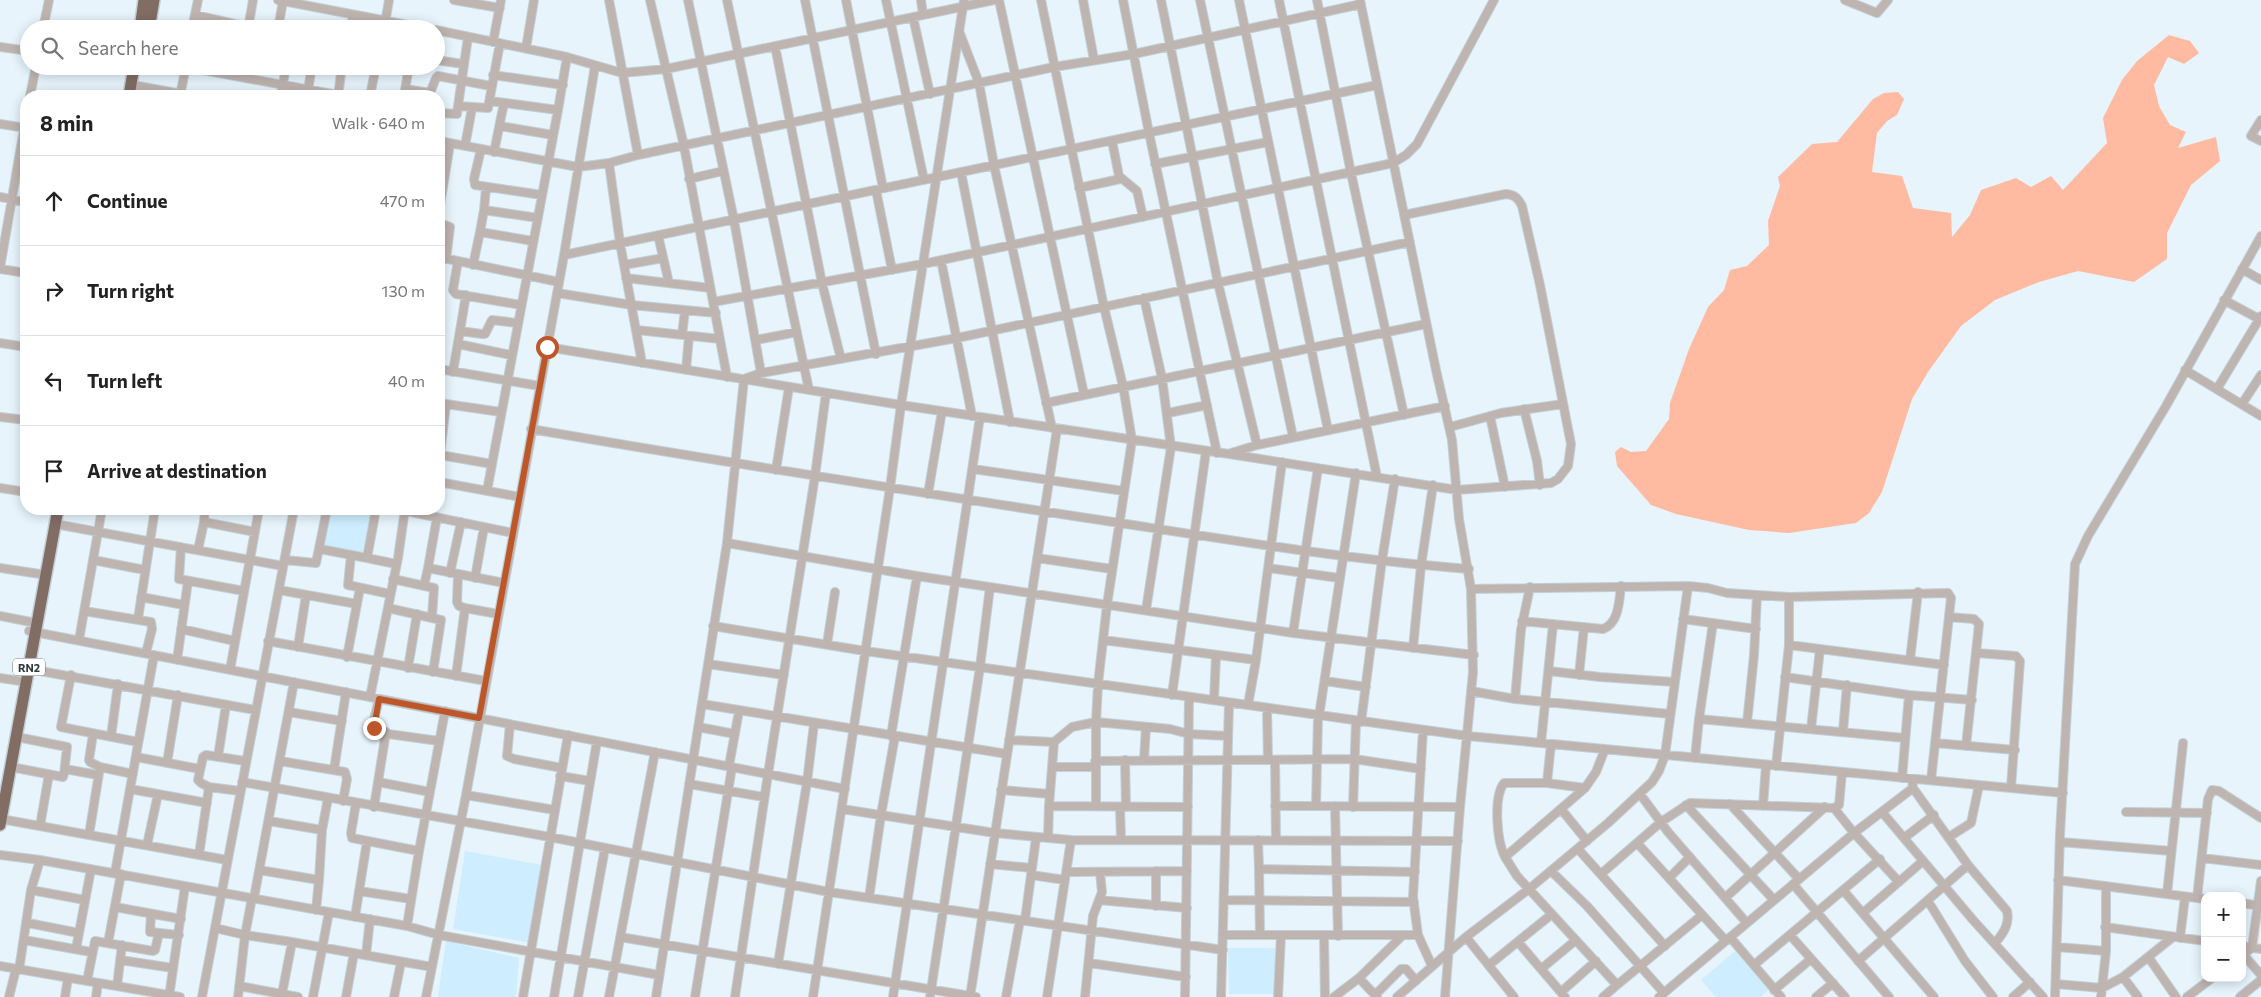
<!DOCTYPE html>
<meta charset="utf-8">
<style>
:root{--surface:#fff;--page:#f2f2f2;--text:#222;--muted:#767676;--line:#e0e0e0}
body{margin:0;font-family:Commissioner,sans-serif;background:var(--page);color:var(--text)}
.controls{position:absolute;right:15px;bottom:15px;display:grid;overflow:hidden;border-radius:10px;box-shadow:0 2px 12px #0003}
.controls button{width:45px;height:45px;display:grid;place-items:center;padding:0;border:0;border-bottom:1px solid var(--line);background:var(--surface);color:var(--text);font:25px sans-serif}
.stop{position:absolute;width:15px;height:15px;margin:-11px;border:4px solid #bd572a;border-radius:50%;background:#fff}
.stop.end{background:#bd572a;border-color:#fff;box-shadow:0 1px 5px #0008}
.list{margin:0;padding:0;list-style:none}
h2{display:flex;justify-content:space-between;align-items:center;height:65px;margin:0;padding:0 20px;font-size:21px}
h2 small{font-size:16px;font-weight:400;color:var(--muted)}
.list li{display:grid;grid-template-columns:32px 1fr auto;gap:15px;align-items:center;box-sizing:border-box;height:90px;padding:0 20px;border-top:1px solid var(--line)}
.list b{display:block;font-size:19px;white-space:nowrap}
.list em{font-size:16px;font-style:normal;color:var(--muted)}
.icon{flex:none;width:28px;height:28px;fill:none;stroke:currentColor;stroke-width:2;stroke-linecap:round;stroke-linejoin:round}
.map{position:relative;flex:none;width:2261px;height:997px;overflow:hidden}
.search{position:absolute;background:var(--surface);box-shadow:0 2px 12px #0003;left:20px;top:20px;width:425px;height:55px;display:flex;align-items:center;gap:12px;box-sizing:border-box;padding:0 18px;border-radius:28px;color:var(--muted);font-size:19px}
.panel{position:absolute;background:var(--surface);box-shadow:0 2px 12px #0003;left:20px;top:90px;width:425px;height:425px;border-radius:20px}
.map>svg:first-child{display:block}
.built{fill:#ceedfe}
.green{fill:#febba1}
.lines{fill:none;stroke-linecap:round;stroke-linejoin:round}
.minor-casing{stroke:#c3cfd6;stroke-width:10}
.highway-casing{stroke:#c3cfd6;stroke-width:14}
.minor{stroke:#beb4b0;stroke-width:8}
.highway{stroke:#826d65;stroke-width:11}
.route{stroke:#bd572a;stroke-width:6}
.labels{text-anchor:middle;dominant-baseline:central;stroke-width:5;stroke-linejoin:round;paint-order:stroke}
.shield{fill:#fff;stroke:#6f7579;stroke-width:1}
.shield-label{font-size:11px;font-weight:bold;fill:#313a3f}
</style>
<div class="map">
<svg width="2261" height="997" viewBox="0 0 2261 997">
<rect width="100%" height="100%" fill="#e7f4fc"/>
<path class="built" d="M 329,509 L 376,509 L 366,556 L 321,547 Z
M 465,851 L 542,865 L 531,943 L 453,929 Z
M 446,941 L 519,958 L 516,997 L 438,997 Z
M 1228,948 L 1275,948 L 1276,994 L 1229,994 Z
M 1735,951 L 1769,990 L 1760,997 L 1716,997 L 1701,980 Z"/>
<path class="green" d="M 2169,35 L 2190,41 L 2199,53 L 2184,64 L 2168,57 L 2154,85 L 2159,106 L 2170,125 L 2186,132 L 2178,148 L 2216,137 L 2220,161 L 2191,185 L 2167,233 L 2167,259 L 2134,282 L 2078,271 L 2039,282 L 1995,300 L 1961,326 L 1928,372 L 1912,399 L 1882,492 L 1869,513 L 1856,523 L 1789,533 L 1749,530 L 1676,514 L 1651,505 L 1617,466 L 1615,452 L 1621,447 L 1631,452 L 1646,451 L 1669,419 L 1670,403 L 1689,349 L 1708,307 L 1724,290 L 1730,270 L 1747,266 L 1769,245 L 1768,221 L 1780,186 L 1778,177 L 1812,144 L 1837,142 L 1873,99 L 1884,93 L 1898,92 L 1904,99 L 1897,115 L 1887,121 L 1877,133 L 1872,172 L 1902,176 L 1913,208 L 1951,213 L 1952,237 L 1970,215 L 1981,190 L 2016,178 L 2031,187 L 2051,176 L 2063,190 L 2107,143 L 2103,118 L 2122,80 L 2137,61 Z"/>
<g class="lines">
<g class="minor-casing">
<path id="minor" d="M 278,0 L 429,29
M 454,0 L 500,8
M 609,0 L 638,155
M 650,0 L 684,146 L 727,377
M 688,0 L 734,220 L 761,373
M 727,0 L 809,390
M 805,0 L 876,354
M 846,0 L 883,188
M 886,0 L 924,180
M 921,0 L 923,14
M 999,0 L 1084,394
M 1041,0 L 1104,307 L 1123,386 L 1132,440 L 1107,605 L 1098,684 L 1096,722 L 1096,806
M 1083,0 L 1094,60
M 1123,0 L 1149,133 L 1217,453
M 1161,0 L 1218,283 L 1257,445
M 1200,0 L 1293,437
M 1239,0 L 1328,430
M 1279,0 L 1377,477
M 1317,0 L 1351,173 L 1404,415
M 1360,0 L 1436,370 L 1452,440 L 1459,519 L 1471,589 L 1473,672 L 1460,807 L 1445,997
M 1845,0 L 1877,13 L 1888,0
M 195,15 L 248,27
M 913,17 L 930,94
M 43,29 L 49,0
M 192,29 L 198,0
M 248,29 L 253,0
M 278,29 L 283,1
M 350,29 L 353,15
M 384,29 L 389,0
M 436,30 L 567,57 L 622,73 L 666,69 L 994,0
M 959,31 L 979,83 L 994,165 L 1052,428
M 493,42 L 501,0
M 775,46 L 822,283 L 841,359
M 0,47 L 29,51
M 526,48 L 534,0
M 436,60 L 463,64
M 186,67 L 338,95
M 493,75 L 563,85
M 138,86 L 193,96
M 405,89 L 430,93 L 436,78 L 438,76 L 491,86
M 308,90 L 312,66
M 30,96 L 36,66
M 180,96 L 186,66
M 281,96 L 286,66
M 338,96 L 342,66
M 370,96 L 376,66
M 404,96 L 409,66
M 490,101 L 558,110 L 567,57
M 458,106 L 468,37
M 439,113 L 457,114 L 458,106 L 488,108 L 500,43
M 2261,120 L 2251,136 L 2261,141
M 0,124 L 26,128
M 500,126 L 553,135
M 439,141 L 578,167 L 609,163 L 638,155 L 1054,67 L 1134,54 L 1361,4
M 1112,141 L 1119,176 L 1137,191 L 1143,217
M 465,146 L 472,108
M 481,149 L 474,179 L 475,185 L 542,195
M 494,152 L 504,103
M 609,163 L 620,243 L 642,363
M 1155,164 L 1268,142
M 961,172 L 1010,422
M 689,179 L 723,171
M 1079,188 L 1120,179
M 876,190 L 892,270
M 0,197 L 26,202
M 484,210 L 486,188
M 439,211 L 450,144
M 439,223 L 450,227 L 446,259
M 480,232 L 484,210 L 538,218
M 658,235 L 669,283
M 564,255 L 1377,85
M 439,257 L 559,282
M 941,260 L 972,416
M 458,261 L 453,290 L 456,294 L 521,305
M 473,265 L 480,232 L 533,241
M 624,265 L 663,258
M 0,268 L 26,117
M 0,269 L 26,273
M 2242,269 L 2261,280
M 626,278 L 710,288
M 557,293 L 632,305 L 716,313
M 1144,298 L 1162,378 L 1171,447 L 1146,610
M 2224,300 L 2261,320
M 713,302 L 923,264 L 1393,163 L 1406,155 L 1417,144 L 1494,0
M 637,330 L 720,339
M 460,331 L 482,334 L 485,334 L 492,320 L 517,323
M 682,335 L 685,310
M 756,340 L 797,332
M 0,343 L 26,347
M 458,344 L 511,355
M 547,347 L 901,405 L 1229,454 L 1457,490 L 1551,483 L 1558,479 L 1568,466 L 1571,444 L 1540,285 L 1522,206 C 1518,198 1515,195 1506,194 L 1404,215
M 439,369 L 540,386
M 686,370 L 689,336
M 2185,370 L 2261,416
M 453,372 L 466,295
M 2217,389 L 2261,316
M 439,403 L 501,412
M 1046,403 L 1426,324
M 2242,404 L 2261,375
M 1524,409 L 1537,461 L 1540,485
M 1168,413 L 1207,405
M 1490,416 L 1505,487
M 0,417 L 26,420
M 1450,427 L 1501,413 L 1563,404
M 531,429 C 727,463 923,493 1120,523 C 1236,541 1352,560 1469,569
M 1231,453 L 1257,445 L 1445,406
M 440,455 L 492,464
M 439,463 L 446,404
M 973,469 L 1124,491
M 776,470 L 789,387
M 439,482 L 520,497
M 0,488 L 26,492
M 487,491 L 558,110
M 928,494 L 942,411
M 376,509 L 367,558 L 396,564
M 396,509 L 513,533
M 437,517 L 428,568 L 504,583
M 204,522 L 205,509
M 55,524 L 283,566
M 727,543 L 917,576 L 1293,633 L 1474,655
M 181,547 L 179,579 L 244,591
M 320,549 L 367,558
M 198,550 L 204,522 L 255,532
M 351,555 L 348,585 L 390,594
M 1037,558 L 1112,569
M 93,560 L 145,570
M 285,560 L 316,563 L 327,509
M 0,568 L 40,574
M 1268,568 L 1339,578
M 450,573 L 461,522
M 458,575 L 457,602 L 459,606 L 465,608
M 475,578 L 484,527
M 393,579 L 434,588 L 432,617
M 424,586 L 428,568
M 1471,589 L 1688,586 L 1708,588 L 1727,593 L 1789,597 L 1948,593 L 1951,598 L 1931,780
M 279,590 L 357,604
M 141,597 L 184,605
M 388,608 L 441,620 L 433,672
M 84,611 L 151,622 L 152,629 L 146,653
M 0,616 L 31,622
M 1949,617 L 1974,619 L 1979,624 L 1966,746
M 138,619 L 155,509
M 1683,619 L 1756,629
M 1522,621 L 1603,629 C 1619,623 1619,602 1621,586
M 713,626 L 865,651 L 1468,736 L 2063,793
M 181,629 L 235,641
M 29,631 L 845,789
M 1293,633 L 1318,468
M 79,640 L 102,509
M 1103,640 L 1256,660
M 268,641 L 486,681
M 827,644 L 835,592
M 1789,645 L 1944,665
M 298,647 L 306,595
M 1413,648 L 1421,566 L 1433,485
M 1977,653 L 2016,656 L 2020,661 L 2011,788
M 347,657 L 360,588
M 177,660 L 188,581
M 1910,660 L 1918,592
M 708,664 L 784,675
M 408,668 L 417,614
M 29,669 L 255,710
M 230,670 L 259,509
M 1549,671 L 1600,677 L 1674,682
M 71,675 L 61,727 L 138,742
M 1579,675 L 1584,627
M 456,676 L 465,608 L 498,614
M 1785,677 L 1909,695 L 1972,700
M 0,678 L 20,681
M 1325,681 L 1366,687
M 1471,691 L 1515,699 L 1670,714
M 1172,695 L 1206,451
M 370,697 L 398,558 L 405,509
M 379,699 L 373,724 L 374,732 L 439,741
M 1515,699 L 1521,630 L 1530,587
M 1214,700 L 1216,656
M 702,704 L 1007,754
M 1248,705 L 1256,660 L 1282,462
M 1267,709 L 1268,760
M 289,712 L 342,721
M 1318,716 L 1316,806 L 1460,807
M 1319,716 L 1356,473
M 1699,719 L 1713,623
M 1361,722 L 1382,560 L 1395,479
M 1747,723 L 1754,655 L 1757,595
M 510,724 L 507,756 L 514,759 L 562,768
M 698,727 L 735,734
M 1811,729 L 1820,649
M 1423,730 L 1413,897 L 1418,935 L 1432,966
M 1843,731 L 1847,685
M 386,732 L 378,782 L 430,792
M 93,734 L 89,760 L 90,762 L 100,767
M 891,736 L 917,576
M 111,737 L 118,684
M 1009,740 L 1054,742 L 1049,806 L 1188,807
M 1054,742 L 1072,727 L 1096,722 L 1170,729 L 1189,734 L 1228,736
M 1541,743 L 1553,624
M 1935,743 L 2015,750
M 136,757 L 200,769
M 218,757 L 226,705
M 1695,758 L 1699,719 L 1905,738
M 1125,760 L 1126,807
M 1144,760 L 1146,727
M 1275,760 L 1276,840
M 280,761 L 345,772 L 347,779 L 343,801
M 1095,761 L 1354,759 L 1421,769
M 167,763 L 178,695
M 729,766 L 739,711
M 1776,766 L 1789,645 L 1789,597
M 11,767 L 63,777 L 64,774 L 67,747 L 17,737
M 1052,767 L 1095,767
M 65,769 L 98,775
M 334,770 L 346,692
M 560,776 L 590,781
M 1902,778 L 1909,695
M 242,782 L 550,837 L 829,892 L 1223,950
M 1547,783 L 1551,744
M 689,784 L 764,797
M 1913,788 L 1968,865 L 2007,911 C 2010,924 2003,934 1995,943
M 130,789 L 207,803
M 1001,790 L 1050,794
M 240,791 L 209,787 L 201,783 L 198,780 L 203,757 L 206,755 L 245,761
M 1640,794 L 1668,832 L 1746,922
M 466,795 L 555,810
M 356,803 L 351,833 L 352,838 L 419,851
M 1730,804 L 1799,879
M 1686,805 L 1774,900
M 1275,806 L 1316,806
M 1335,806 L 1338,936
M 1763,806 L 1766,765
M 374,807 L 378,782
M 1120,807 L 1121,840
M 1353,807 L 1356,721
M 1834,808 L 1854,833 L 1899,882
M 842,809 L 995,833 L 1071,840 L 1458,841
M 1561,809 L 1587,841
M 1882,812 L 1973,920 L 2043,997
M 2126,812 L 2207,813
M 1,819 L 227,860
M 269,821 L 322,830
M 40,826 L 49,774
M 89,835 L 100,767 L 133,774
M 1949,837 L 1971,823 L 1979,785
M 1048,838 L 1049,806
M 1904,838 L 1934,815
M 1258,840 L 1259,869 L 1415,872
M 2060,842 L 2171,851
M 1638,844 L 1726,941
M 147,845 L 158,794
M 1578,849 L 1665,946
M 0,855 L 40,860 L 407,926 L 439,935 L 659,975
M 199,855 L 209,787
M 1505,857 C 1497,842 1493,797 1504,783 L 1547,783 L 1585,788
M 2202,858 L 2261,865
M 990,864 L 1032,868
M 1259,869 L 1260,935 L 1418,935
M 259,870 L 319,880 L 322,830 L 328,798
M 1551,871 L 1587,906 L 1664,993
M 1066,872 L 1187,871
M 115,873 L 154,655
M 1601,874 L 1661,822 L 1690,803 L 1834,808 L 1839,805 L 1842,772
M 1031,875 L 1065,880
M 1669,878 L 1690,857
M 2058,880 L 2205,899
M 1793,884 L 1889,997
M 31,890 L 85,900
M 1843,890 L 1934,997
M 359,891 L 411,899
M 2167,894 L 2183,743
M 254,898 L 294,682
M 869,898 L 881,815 L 895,736
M 1725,898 L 1825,807
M 2197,898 L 2208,799 L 2212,790 L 2219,791 L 2261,818
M 1099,900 L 1187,908
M 1224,900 L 1414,902
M 1928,901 L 1965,961 L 1993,997
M 2242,903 L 2260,906
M 1156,906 L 1156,871
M 115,907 L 181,919
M 316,910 L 319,880
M 1864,912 L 1923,861
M 151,914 L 150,932 L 179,935
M 355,917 L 367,841
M 1025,920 L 1036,838
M 28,923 L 79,933
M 407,926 L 419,851 L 445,711
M 2105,927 L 2205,941
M 215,928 L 245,935 L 292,942 L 432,967
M 1223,935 L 1260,935
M 1790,935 L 1845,997
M 1324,936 L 1325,997
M 620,937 L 976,997
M 1466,937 L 1514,997
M 1730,937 L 1781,997
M 2180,938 L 2185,897
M 24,940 L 91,952
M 1518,942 L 1565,997
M 108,943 L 121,874
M 2242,946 L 2261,949
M 2057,947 L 2106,951
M 76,949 L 91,869
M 2243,954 L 2261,975
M 366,955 L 370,919
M 2242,955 L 2252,948 L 2261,881
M 2149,958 L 2176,997
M 120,960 L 173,968
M 1858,961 L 1968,865
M 1089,963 L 1186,977
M 778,964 L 807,782 L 814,724
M 1489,965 L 1552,914
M 1754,965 L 1880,859
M 0,966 L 180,997
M 1541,969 L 1576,940
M 19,970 L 31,890 L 40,860
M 2123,977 L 2138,997
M 87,981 L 95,941 L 153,951 L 155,950 L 159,933
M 2056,984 L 2102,988 L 2123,977 L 2173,937
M 1617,985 L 1702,915
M 117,986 L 122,945
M 239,986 L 298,997
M 1774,990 L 1811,959
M 1561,992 L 1596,961
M 282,994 L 292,942
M 1375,995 L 1359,978 L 1403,935
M 9,997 L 16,969
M 65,997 L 68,978
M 96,997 L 98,983
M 169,997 L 185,886
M 202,997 L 294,509
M 238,997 L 245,935 L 252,898
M 313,997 L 329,912
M 346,997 L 354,953
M 394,997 L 401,962
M 426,997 L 466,795 L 564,255 L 595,66
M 523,997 L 568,735
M 554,997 L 597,741
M 578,997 L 605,848
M 609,997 L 655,752
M 656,997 L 727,543 L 744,379 L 761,373 L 957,338 L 1410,242
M 695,997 L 732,767
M 735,997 L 768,774 L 815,476 L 826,393
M 813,997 L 890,488 L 901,405 L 964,0
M 893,997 L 980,417
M 930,997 L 980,667 L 990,587
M 970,997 L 1057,429
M 1006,997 L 1020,920
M 1047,997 L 1071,840
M 1085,997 L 1093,916 L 1102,892 L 1100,872
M 1185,997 L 1189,698
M 1221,997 L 1229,703
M 1278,997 L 1281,935
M 1334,997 L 1359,978
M 1377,997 L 1375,995 L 1401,969 L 1406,969 L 1416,981
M 1397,997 L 1466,937 L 1529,889 L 1608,823 L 1652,782 L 1659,771 L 1665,755 L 1688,586
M 1603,997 L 1617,985 L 1517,876 L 1505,857 L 1585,788 L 1596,772 L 1605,749
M 1659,997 L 1854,833 L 1913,788 L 1912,779
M 1816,997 L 1833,983
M 2013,997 L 2030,982
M 2055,997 L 2060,834 L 2075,564 L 2088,536 L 2166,406 L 2261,236
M 2101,997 L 2106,951 L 2106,886
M 2187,997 L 2212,978
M 2240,997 L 2261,980"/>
</g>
<g class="highway-casing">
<path id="highway" d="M 140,29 L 144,0
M 149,29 L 154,0
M 129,96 L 134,66
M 0,825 L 58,509"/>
</g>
<use href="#minor" class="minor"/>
<use href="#highway" class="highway"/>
</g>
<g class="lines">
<path class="route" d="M 374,728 L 379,699 L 479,718 L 547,347"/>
</g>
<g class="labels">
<rect class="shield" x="13" y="658.5" width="32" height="17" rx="4"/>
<g class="shield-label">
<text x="29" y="667">RN2</text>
</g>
</g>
</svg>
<div class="controls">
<button>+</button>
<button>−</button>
</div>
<div class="stop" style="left:547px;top:347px"></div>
<div class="stop end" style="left:374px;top:728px"></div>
<div class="search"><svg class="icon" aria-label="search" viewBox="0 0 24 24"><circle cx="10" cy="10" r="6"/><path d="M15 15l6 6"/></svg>Search here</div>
<section class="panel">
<h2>8 min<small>Walk · 640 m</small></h2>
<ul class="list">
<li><svg class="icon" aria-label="ahead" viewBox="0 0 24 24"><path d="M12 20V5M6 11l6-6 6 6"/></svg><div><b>Continue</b></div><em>470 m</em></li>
<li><svg class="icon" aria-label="right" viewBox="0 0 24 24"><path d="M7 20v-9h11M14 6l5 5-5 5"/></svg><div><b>Turn right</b></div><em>130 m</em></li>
<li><svg class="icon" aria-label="left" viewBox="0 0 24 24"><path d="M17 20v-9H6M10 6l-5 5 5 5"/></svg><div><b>Turn left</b></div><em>40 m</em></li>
<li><svg class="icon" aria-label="arrive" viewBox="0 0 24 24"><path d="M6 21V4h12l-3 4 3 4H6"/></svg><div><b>Arrive at destination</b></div></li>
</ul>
</section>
</div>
